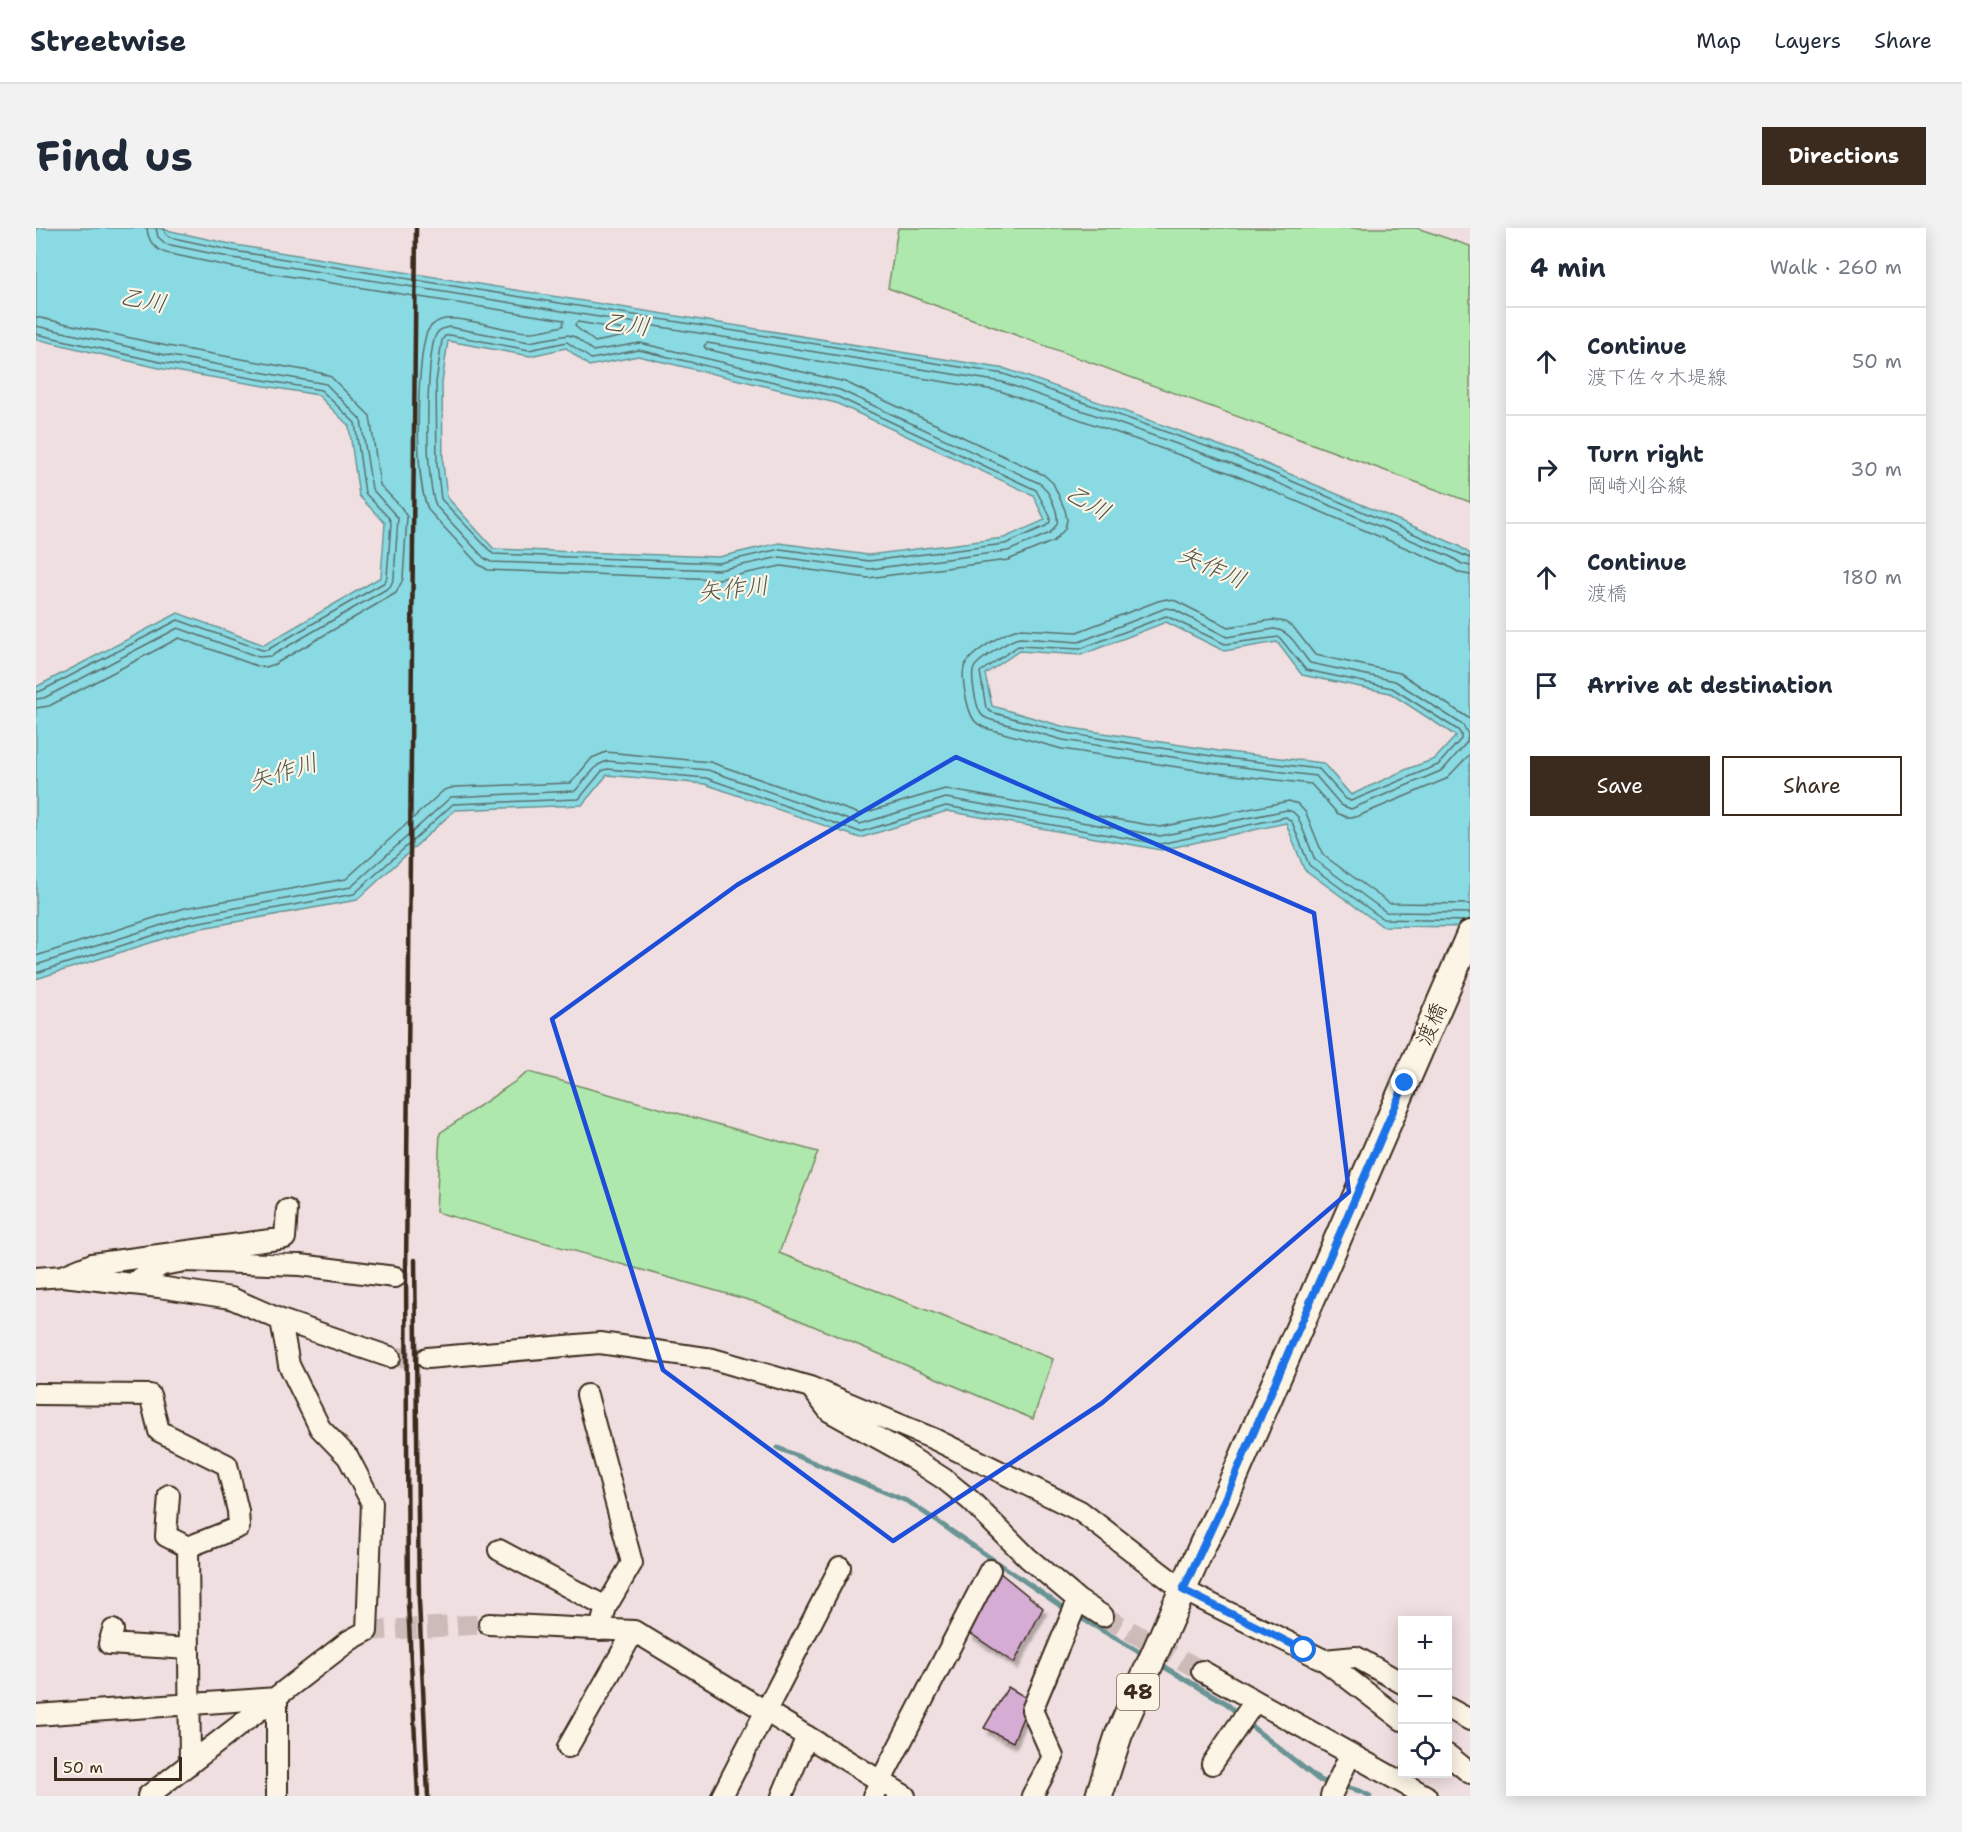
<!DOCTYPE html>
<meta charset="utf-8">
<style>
:root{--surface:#fff;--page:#f2f2f3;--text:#1f2937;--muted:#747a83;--line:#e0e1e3;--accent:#3b2a1e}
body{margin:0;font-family:"Shantell Sans","Klee One",sans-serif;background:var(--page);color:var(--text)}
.controls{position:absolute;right:18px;bottom:18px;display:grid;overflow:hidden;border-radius:0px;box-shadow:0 3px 15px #0003}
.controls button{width:54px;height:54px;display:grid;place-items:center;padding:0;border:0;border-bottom:2px solid var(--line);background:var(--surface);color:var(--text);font:30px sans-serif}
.scale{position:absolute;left:18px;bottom:15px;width:128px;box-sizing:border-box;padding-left:6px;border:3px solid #3b2a1e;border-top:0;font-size:16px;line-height:21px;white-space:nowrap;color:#3b2a1e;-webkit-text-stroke:4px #fcf5e5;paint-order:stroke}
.stop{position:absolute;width:18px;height:18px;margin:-14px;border:4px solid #1a73e8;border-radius:50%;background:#fff}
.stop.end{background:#1a73e8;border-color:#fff;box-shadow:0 2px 6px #0008}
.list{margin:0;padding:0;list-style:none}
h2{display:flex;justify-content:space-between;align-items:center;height:78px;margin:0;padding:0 24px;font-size:26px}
h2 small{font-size:20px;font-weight:400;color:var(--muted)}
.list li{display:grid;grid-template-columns:39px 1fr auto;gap:18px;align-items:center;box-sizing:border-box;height:108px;padding:0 24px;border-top:2px solid var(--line)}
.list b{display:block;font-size:22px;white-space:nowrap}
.list p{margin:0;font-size:20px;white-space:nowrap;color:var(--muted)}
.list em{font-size:20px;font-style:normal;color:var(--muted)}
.actions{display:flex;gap:12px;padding:18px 24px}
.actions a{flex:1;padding:14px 0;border:2px solid var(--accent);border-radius:0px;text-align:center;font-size:21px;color:var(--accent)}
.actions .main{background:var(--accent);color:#fff}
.icon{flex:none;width:33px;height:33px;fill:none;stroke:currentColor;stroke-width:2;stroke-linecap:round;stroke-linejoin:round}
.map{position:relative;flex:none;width:1434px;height:1568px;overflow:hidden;border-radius:0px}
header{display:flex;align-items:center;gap:36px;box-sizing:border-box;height:84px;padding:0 30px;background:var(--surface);border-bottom:2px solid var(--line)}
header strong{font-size:28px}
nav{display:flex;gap:33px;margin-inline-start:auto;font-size:21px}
.intro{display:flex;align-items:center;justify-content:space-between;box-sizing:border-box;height:144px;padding:0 36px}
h1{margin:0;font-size:42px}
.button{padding:15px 27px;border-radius:0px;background:var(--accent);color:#fff;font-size:21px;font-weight:700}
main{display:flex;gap:36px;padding:0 36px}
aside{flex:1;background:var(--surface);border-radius:0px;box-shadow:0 3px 15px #0003}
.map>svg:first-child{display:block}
.green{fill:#aee8ac;stroke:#748965;stroke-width:1.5}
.water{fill:#89dae3;stroke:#6a9494;stroke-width:1.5;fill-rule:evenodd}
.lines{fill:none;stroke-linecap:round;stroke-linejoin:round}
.shore{stroke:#5a706d;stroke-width:1.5}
.stream{stroke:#6a9494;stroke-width:5}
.building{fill:#d5add4;stroke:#3b2a1e;stroke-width:1.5;filter:url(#shadow)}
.minor-tunnel{stroke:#ccbbb9;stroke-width:20;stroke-dasharray:20 10;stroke-linecap:butt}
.minor-casing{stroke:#3b2a1e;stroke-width:24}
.major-casing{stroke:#3b2a1e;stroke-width:30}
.minor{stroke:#fcf5e5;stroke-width:20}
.major{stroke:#fcf5e5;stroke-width:26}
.rail{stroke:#3b2a1e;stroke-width:4.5}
.route{stroke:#1a73e8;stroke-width:8}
.marked{fill:none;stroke:#1d4ed8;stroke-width:4.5;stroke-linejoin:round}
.labels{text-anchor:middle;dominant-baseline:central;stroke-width:4.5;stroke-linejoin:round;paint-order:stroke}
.shield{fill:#fcf5e5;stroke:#75675a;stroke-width:1.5}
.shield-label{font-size:21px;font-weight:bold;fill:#3b2a1e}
.street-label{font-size:22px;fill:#3b2a1e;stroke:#fcf5e5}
.water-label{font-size:24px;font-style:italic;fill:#4e564f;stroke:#fcf5e5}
</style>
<header>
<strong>Streetwise</strong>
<nav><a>Map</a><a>Layers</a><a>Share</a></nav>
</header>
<div class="intro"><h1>Find us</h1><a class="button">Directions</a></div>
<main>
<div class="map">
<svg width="1434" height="1568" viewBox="0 0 1434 1568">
<defs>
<filter id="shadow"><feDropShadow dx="3.5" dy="6" stdDeviation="1.5" flood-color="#0004"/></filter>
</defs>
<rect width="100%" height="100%" fill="#f0dfe0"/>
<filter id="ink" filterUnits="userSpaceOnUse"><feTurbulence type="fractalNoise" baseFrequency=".0167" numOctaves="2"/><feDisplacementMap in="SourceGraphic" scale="12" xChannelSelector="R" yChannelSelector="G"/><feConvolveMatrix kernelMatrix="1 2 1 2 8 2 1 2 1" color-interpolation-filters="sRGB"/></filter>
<g filter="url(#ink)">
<path class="green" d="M 862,0 L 1381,0 L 1434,18 L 1434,274 L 852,60 Z
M 493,844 L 782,924 L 743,1025 L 1017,1131 L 997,1191 L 723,1075 L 400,984 L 404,905 Z"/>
<path class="water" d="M 0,0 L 121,0 L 199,17 L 970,141 L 1202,224 L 1421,317 L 1434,326 L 1434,699 L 1346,698 L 1268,641 L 1250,595 L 1125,622 L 911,583 L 824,610 L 669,556 L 571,547 L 546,577 L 419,582 L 321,672 L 155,702 L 0,751 L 0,459 L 142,385 L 228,417 L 345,349 L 349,295 L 323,268 L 313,198 L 282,167 L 127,141 L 0,111 ZM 412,113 L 494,128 L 530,120 L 553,138 L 602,128 L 800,175 L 997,267 L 1009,292 L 968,310 L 832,327 L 743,315 L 683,329 L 458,321 L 411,269 L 407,236 L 406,155 ZM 1130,394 L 1188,423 L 1241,414 L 1266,447 L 1354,465 L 1420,508 L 1399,531 L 1371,541 L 1315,567 L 1287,535 L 1183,523 L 1029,499 L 956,478 L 949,446 L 983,423 L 1045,427 Z"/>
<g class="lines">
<path class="shore" d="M 111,0 C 112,13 118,21 130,25 L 196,39 L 528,92 L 527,98 C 516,100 502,105 491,104 C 471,103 421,86 405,92 C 398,94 392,100 390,107 C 381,136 377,260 394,284 L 442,336 L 452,342 L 683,351 L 745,338 L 832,350 L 972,332 L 1018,313 L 1029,301 L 1031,292 L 1029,282 L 1017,255 L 1008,247 L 809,154 L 670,121 L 668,118 L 671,115 L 964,163 L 1194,245 L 1410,337 L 1424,345 L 1434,347
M 120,0 L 122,9 L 130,16 L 197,30 L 966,154 L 1197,236 L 1415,329 L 1426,336 L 1434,338
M 128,0 L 129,5 L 133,9 L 198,23 L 968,146 L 1200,229 L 1434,330
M 0,89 L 131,118 L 285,145 L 295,149 L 334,188 L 344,257 L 365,279 L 371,289 L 367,351 L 360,365 L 239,436 L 230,439 L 221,438 L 143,410 L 13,478 L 0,480
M 542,94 L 589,102 L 591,105 L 589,108 L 559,114 L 540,99 L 539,96 Z
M 0,98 L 129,127 L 290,156 L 325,192 L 336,261 L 362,290 L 358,350 L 354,359 L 235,428 L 223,429 L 142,400 L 8,470 L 0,471
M 413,99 L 493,114 L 532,107 L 539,109 L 557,123 L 604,115 L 804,162 L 1005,256 C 1014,265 1023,284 1021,296 L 1014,305 L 972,323 L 834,341 L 744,329 L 683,342 L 455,334 L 448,330 L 401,279 C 388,259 390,133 399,109 C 401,102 407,100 413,99 Z
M 0,106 L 128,135 L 285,162 L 319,195 L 329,265 L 353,290 L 355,295 L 351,349 L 349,354 L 231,422 L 226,422 L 142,392 L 5,463 L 0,464
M 414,107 L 493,122 L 531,114 L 555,131 L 603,122 L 802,169 L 1000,262 L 1014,288 L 1014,294 L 1010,298 L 969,316 L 833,333 L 744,321 L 683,335 L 457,326 L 405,271 L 401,236 L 400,155 L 406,112 L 409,108 Z
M 1130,380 L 1137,381 L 1191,409 L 1238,401 C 1255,402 1264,424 1274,435 L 1359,453 L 1427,497 L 1432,506 L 1431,514 L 1407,542 L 1315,581 L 1305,577 L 1280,548 L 1181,536 L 1027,512 L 952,491 C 949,489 947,489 945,486 C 940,479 934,447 938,440 C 942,432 975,411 984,410 L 1043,414 Z
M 1130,388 L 1189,416 L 1243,409 L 1270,442 L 1356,460 L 1422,502 L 1425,506 L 1425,511 L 1402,537 L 1315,573 L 1310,571 L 1283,541 L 1182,529 L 1029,505 L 955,484 L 950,480 L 944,444 L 982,418 L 1044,421 Z
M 1434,491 L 1364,445 L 1279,427 L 1258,400 L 1249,394 L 1237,392 L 1192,399 L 1140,373 L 1131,371 L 1122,373 L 1041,404 L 984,401 C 971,402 935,425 929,437 C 924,447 931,482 938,492 C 941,496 945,498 949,500 L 1026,521 L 1180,545 L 1275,556 L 1301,585 L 1310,589 L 1320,589 L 1410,551 L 1434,526
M 0,728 L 149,680 L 310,651 L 408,562 L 419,559 L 535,555 L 556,530 L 570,524 L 674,534 L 824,586 L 909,561 L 1124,599 L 1253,573 L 1262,576 L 1270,585 L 1287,627 L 1353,675 L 1434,676
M 0,737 L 151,689 L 315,659 L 415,569 L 539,563 L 562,537 L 571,533 L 672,542 L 824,596 L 910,570 L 1124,608 L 1251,582 L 1257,584 L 1262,589 L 1279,632 L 1350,684 L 1434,685
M 0,745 L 153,696 L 318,666 L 417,576 L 543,571 L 566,543 L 571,541 L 670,550 L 824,604 L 910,578 L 1124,616 L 1250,589 L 1256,594 L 1273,637 L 1347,691 L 1430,693"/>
<path class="stream" d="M 742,1220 L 873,1274 L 1032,1383
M 1040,1387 L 1110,1428
M 1123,1436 L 1190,1475 L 1203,1487
M 1210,1494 L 1283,1552 L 1297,1556
M 1306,1558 L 1324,1563 L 1334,1568"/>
</g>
<path class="building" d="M 963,1344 L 1007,1380 L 978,1435 L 934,1405 Z
M 972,1459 L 994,1472 L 977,1514 L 948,1500 Z"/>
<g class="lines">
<path class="minor-tunnel" d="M 354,1129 L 391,1130
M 1067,1388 L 1166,1443
M 331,1403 L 453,1396"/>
<g class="minor-casing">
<path id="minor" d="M 29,1047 L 56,1036 L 249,1010 L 251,982
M 0,1050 L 27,1048 L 123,1059 L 195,1070 L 245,1092 L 354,1129
M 95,1056 L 126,1037 L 150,1033 L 264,1037 L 359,1049
M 391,1130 L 564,1115 L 677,1131 L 774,1159 L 898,1211 L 1044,1283 L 1147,1362 L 1288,1432 L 1366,1492
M 776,1161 L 793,1183 L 860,1220 L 908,1251 L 934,1272 L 992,1330 L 1042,1372 L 1067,1388
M 0,1166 L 114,1167 L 123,1203 L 191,1237 L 202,1283 L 203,1299 L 152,1319 L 130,1308 L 133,1267
M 551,1167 L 596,1335 L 570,1379 L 564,1402
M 152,1319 L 154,1536
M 463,1322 L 570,1379
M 453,1396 L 598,1403 L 869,1568
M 77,1402 L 73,1416 L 153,1421
M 1288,1432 L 1320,1429 L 1366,1455
M 1166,1443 L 1390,1568
M 241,1470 L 241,1568
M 1412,1480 L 1434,1492
M 0,1487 L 241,1470
M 532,1519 L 598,1403
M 1412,1527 L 1434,1545
M 1176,1536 L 1219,1473
M 112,1568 L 314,1412 L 331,1403 L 336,1275 L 312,1229 L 284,1200 L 253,1137 L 245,1092
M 686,1568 L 804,1339
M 746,1568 L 771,1508
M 837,1568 L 954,1342
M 996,1568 L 1017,1529 L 996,1482 L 1042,1372
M 1295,1568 L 1314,1527"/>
</g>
<g class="major-casing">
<path id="major" d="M 1063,1568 L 1083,1506 L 1167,1316 L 1184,1282 L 1434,706"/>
</g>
<use href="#minor" class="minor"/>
<use href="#major" class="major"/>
<path class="rail" d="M 380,0 L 370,1045 L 372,1376 L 382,1568
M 379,1032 L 383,1373 L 392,1568"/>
</g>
</g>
<g class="lines" filter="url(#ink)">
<path class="route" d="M 1268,1422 L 1147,1362 L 1184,1282 L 1369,855"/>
</g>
<path class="marked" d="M 920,529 L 1278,685 L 1313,964 L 1066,1175 L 857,1313 L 627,1142 L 516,791 L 701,657 Z"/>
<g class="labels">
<rect class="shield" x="1081" y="1446" width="42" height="36" rx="4.5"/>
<g class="shield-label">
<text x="1102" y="1464">48</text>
</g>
<g class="street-label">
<text transform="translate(1395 796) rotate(-67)">渡橋</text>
</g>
<g class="water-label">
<text transform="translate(107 72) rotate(11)">乙川</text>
<text transform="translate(590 96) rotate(8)">乙川</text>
<text transform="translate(1052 274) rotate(30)">乙川</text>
<text transform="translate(1176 339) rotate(24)">矢作川</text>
<text transform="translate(697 361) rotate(-6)">矢作川</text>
<text transform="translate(247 544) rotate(-17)">矢作川</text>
</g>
</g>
</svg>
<div class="controls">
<button>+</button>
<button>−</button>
<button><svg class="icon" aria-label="locate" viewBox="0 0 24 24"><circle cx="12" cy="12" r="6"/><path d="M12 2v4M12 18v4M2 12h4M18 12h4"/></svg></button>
</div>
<div class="scale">50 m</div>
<div class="stop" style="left:1268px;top:1422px"></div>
<div class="stop end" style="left:1369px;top:855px"></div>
</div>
<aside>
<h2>4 min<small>Walk · 260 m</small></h2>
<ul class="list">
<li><svg class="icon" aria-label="ahead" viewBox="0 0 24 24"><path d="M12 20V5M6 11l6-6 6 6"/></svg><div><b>Continue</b><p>渡下佐々木堤線</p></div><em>50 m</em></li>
<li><svg class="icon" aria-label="right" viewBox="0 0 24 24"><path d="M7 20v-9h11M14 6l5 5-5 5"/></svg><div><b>Turn right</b><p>岡崎刈谷線</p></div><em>30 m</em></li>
<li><svg class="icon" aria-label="ahead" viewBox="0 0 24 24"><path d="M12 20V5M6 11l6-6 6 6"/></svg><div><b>Continue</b><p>渡橋</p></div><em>180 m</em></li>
<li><svg class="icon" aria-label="arrive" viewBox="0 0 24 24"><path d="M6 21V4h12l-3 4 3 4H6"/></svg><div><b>Arrive at destination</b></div></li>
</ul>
<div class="actions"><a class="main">Save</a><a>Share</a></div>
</aside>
</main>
